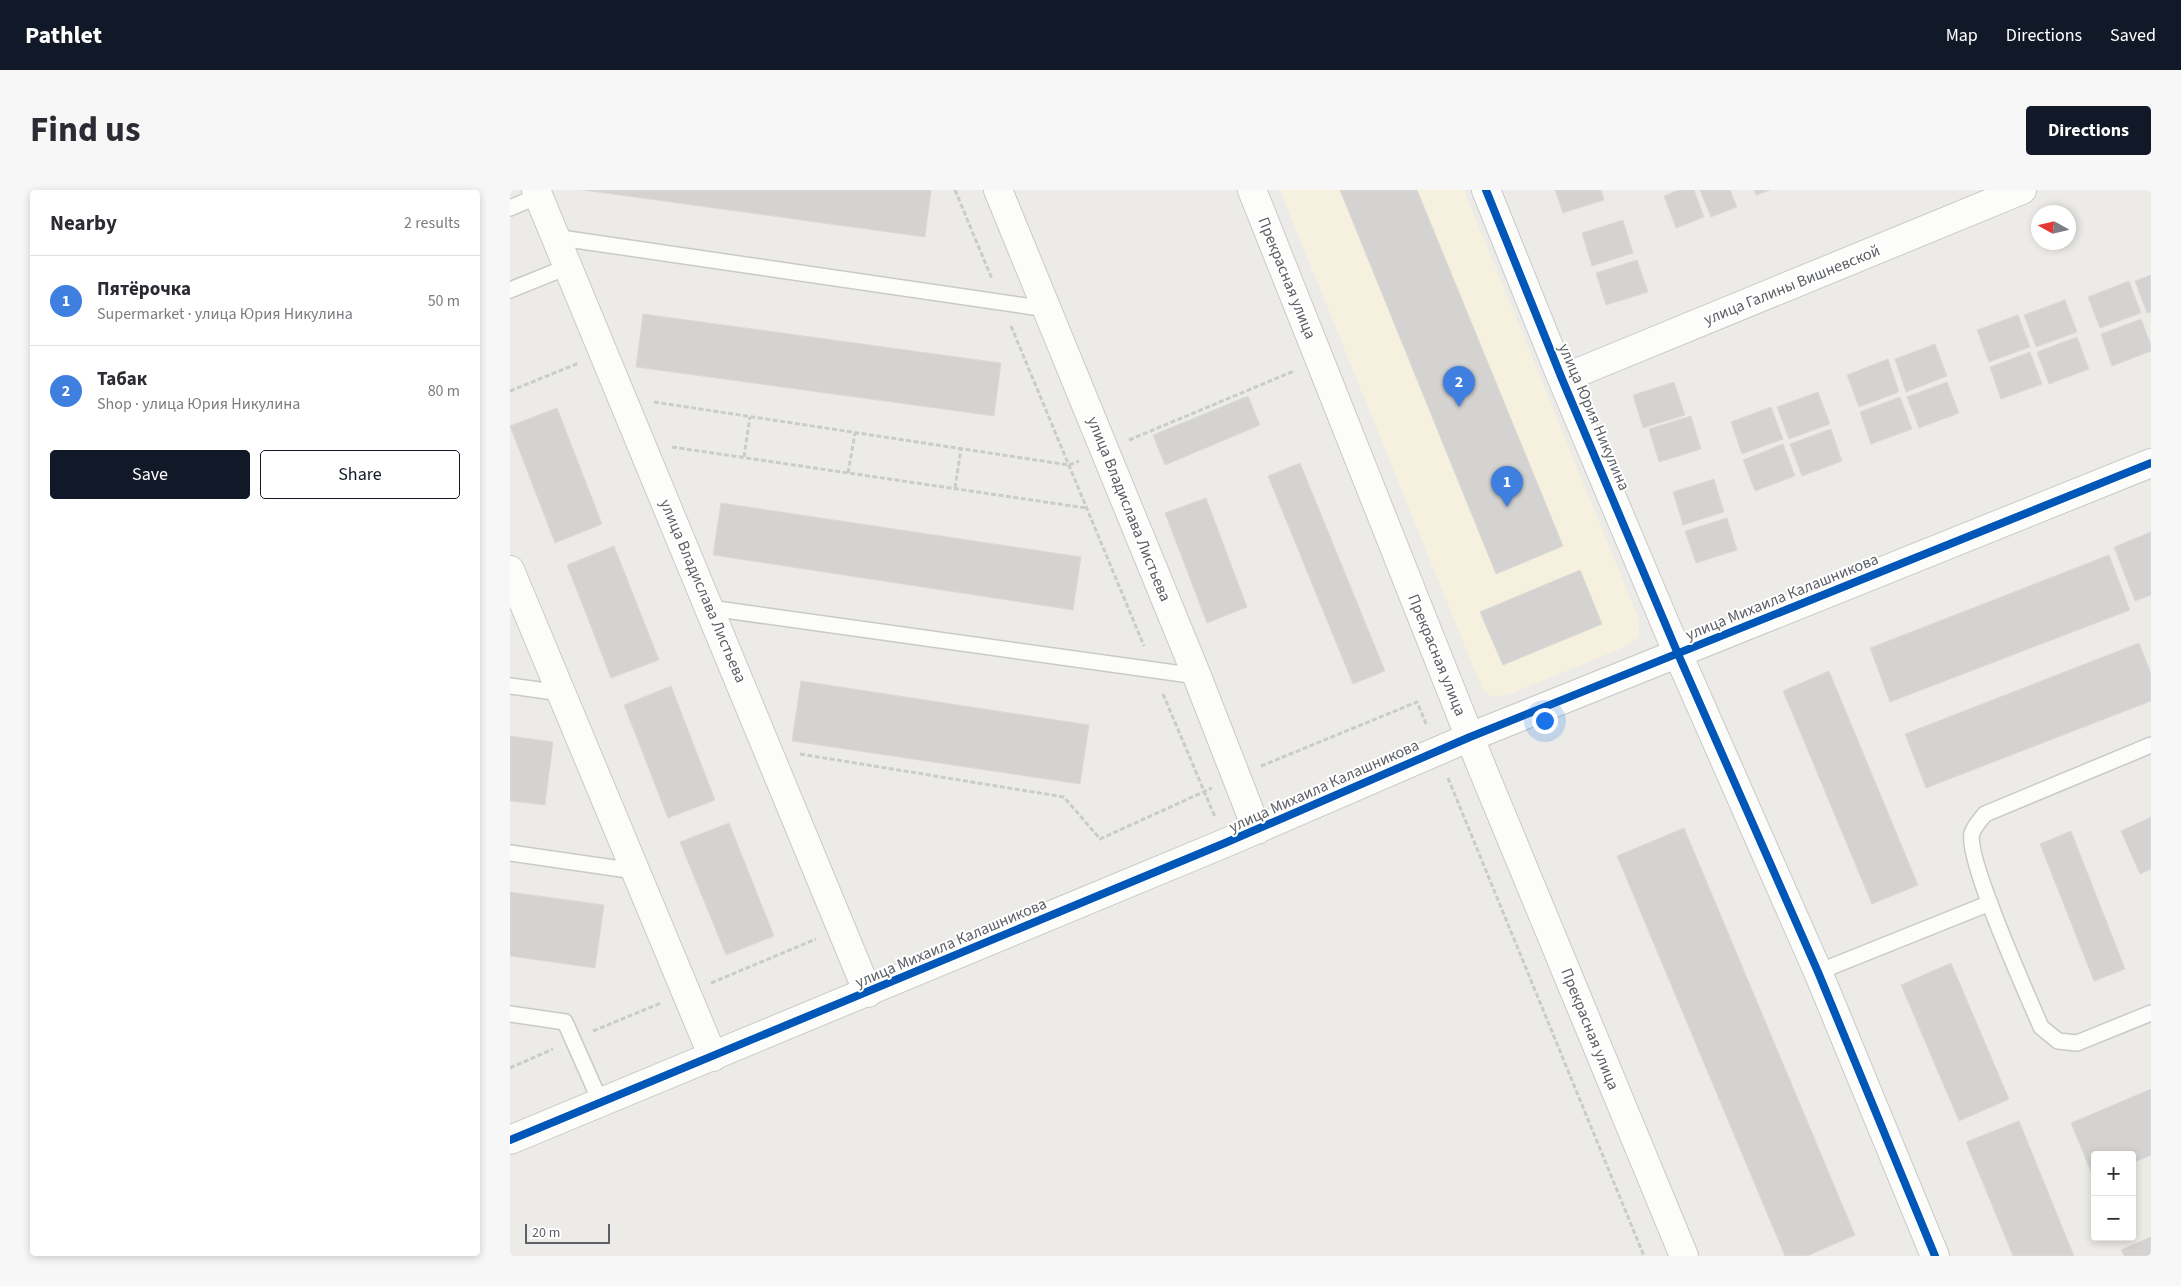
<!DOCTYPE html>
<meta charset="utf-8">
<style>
:root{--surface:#fff;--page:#f7f7f7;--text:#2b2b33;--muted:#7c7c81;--line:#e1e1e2;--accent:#111827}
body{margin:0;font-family:"Source Sans 3",sans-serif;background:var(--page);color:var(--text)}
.controls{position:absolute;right:15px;bottom:15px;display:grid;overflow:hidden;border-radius:5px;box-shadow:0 2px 8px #0003}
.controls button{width:45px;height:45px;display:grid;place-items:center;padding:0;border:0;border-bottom:1px solid var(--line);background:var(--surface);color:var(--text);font:25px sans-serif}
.compass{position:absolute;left:1521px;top:15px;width:45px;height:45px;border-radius:50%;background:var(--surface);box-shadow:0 2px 8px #0003;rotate:278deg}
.scale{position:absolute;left:15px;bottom:12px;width:85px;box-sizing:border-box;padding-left:5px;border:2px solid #5c6065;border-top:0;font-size:14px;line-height:18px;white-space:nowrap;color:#5c6065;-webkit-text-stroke:4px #fff;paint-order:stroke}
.you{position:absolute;left:1034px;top:530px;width:18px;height:18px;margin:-12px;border:4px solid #fff;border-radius:50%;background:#1a73e8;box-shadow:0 0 0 8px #1a73e833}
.badge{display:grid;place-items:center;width:32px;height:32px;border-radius:50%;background:var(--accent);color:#fff;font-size:16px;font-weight:700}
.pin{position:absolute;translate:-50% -41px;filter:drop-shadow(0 1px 2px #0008)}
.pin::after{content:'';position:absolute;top:26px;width:18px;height:15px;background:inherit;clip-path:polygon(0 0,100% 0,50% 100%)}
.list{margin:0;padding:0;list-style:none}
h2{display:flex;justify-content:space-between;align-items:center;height:65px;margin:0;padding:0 20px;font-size:21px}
h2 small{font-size:16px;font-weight:400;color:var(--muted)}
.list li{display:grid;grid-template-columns:32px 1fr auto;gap:15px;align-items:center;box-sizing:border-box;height:90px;padding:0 20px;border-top:1px solid var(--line)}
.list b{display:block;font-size:19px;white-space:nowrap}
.list p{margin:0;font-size:16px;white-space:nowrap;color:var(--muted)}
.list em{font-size:16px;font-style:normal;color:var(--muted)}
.actions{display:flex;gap:10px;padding:15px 20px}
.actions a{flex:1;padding:11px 0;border:1px solid var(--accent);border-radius:5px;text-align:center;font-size:18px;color:var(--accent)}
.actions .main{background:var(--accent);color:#fff}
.map{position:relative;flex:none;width:1641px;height:1066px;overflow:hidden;border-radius:5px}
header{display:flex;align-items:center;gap:30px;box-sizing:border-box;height:70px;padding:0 25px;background:var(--accent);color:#fff}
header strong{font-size:24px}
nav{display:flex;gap:28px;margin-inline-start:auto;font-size:18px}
.intro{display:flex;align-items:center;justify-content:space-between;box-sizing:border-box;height:120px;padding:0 30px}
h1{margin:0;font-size:35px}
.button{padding:12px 22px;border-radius:5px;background:var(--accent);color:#fff;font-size:18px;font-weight:700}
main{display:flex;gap:30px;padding:0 30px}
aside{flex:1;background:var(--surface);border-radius:5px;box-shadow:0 2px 8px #0003}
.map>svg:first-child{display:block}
.commercial{fill:#f6f1df}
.building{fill:#d4d3d1;stroke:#dcdad6}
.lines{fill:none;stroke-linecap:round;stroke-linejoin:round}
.lane-casing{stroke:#c9c9c9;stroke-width:18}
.street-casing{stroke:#c9c9c9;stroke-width:30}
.path{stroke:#c8cdc9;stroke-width:3;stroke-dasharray:5 2.5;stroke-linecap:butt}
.lane{stroke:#fcfcfb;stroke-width:15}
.street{stroke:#fcfcfb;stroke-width:28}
.cycleway-casing{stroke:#fff;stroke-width:11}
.cycleway{stroke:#0057b8;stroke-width:8}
.labels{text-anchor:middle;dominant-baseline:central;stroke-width:4;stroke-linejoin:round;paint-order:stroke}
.street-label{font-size:16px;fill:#5c6065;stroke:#fff}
</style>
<header>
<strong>Pathlet</strong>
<nav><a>Map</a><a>Directions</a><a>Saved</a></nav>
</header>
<div class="intro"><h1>Find us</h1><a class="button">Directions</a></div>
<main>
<aside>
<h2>Nearby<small>2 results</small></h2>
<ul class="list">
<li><span class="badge" style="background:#3f7fe0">1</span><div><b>Пятёрочка</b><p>Supermarket · улица Юрия Никулина</p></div><em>50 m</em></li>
<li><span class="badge" style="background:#3f7fe0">2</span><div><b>Табак</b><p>Shop · улица Юрия Никулина</p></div><em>80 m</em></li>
</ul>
<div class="actions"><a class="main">Save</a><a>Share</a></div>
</aside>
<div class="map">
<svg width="1641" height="1066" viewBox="0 0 1641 1066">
<rect width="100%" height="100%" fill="#ecebe7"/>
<path class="commercial" d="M 770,0 L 954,0 L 1129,430 L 1129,447 L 1119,455 L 1000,504 L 982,507 L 972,498 Z"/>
<path class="building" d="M 73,0 L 421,0 L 415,47 Z
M 830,0 L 907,0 L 1053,356 L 986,384 Z
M 1045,0 L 1091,0 L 1094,10 L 1053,23 Z
M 1169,0 L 1184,0 L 1194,27 L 1166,38 L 1154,6 Z
M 1190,0 L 1220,0 L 1227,17 L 1201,27 Z
M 1244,0 L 1260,0 L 1246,5 Z
M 1113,30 L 1123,63 L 1082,76 L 1072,43 Z
M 1127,70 L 1138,102 L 1096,115 L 1086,83 Z
M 1641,85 L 1641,122 L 1637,123 L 1625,91 Z
M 1619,91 L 1631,123 L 1590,138 L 1578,107 Z
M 1555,110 L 1567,142 L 1526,157 L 1514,125 Z
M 133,124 L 491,173 L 484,226 L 126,177 Z
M 1508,125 L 1520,157 L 1479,172 L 1467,140 Z
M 1631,129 L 1641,155 L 1641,161 L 1602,176 L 1591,144 Z
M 1567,147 L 1579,179 L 1539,194 L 1527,162 Z
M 1425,154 L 1437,186 L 1396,202 L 1385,169 Z
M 1520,162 L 1532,194 L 1491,209 L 1480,177 Z
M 1378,169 L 1389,202 L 1349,217 L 1337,185 Z
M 1164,192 L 1175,225 L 1133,238 L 1123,205 Z
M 1437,192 L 1449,223 L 1409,238 L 1397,207 Z
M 1308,202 L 1320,234 L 1279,249 L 1267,217 Z
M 738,206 L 750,235 L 655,275 L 643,245 Z
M 1390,207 L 1402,239 L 1361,254 L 1350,222 Z
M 1261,217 L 1273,249 L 1232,264 L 1221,232 Z
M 47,218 L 92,334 L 45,353 L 0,236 Z
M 1181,226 L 1191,259 L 1149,272 L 1139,239 Z
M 1321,239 L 1332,271 L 1292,286 L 1280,254 Z
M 1273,254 L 1285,286 L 1245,301 L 1233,270 Z
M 790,273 L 875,481 L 843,494 L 758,286 Z
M 1204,289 L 1214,322 L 1173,335 L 1163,302 Z
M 696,308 L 737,417 L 697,433 L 655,323 Z
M 211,313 L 571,367 L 563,420 L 203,365 Z
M 1217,328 L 1227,360 L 1186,373 L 1175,341 Z
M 1641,342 L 1641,405 L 1625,411 L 1604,357 Z
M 104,356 L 149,470 L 101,488 L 57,375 Z
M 1599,365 L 1620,420 L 1380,512 L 1360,458 Z
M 1070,380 L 1092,434 L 993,475 L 970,422 Z
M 1629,453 L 1641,484 L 1641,511 L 1416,598 L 1395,544 Z
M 1319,481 L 1408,695 L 1362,714 L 1273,501 Z
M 291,491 L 579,535 L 570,594 L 282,551 Z
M 161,496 L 205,610 L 158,628 L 114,515 Z
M 0,546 L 43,552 L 35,615 L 0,611 Z
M 1641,627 L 1641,679 L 1630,684 L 1611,641 Z
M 219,633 L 264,746 L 216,765 L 170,652 Z
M 1174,638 L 1345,1045 L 1297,1066 L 1275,1066 L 1107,666 Z
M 1561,641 L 1615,779 L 1584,791 L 1530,654 Z
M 0,702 L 94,715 L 85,778 L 0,766 Z
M 1441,773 L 1499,909 L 1449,931 L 1391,795 Z
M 1641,899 L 1641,965 L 1622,973 L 1622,965 L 1585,965 L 1584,989 L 1561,933 Z
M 1509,931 L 1564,1066 L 1503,1066 L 1456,952 Z
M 1641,1047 L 1641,1066 L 1614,1066 L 1611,1060 Z"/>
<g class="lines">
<g class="lane-casing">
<path id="lane" d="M 0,18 L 28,6
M 44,47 L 537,119
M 0,100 L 57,77
M 200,418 L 687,486
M 0,496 L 51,503
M 1641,555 L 1475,624 C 1471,629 1464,637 1462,643 C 1455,668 1518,806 1531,837 L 1548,851 L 1567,853 L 1641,823
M 0,663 L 125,681
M 1308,782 L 1480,713
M 0,824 L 55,832 L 91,913"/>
</g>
<g class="street-casing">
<path id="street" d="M 26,0 L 358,803
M 488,0 L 687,486 L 747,640
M 742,0 L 970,573 L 1174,1066
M 976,0 L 1052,189 L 1168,464 L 1308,782 L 1425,1066
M 1052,189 L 1512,0
M 0,380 L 203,867
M 0,950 L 715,653 L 960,547 L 1641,273"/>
</g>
<path class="path" d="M 445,0 L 482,89
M 501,136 L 634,456
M 0,201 L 69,173
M 144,212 L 559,275 L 569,271
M 619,250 L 784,181
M 162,257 L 576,318
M 234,267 L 240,227
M 338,283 L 345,243
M 445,298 L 451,259
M 653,504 L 705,627
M 290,564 L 554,607 L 590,649 L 702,598
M 751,576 L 907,512 L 917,536
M 938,588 L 1134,1066
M 201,793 L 306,749
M 83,841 L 151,813
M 0,878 L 43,859"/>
<use href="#lane" class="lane"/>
<use href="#street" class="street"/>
<g class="cycleway-casing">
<path id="cycleway" d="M 976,0 L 1052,189 L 1168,464 L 1308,782 L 1425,1066
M 0,950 L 715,653 L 960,547 L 1641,273"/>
</g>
<use href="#cycleway" class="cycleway"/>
</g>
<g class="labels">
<g class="street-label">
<text transform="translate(777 88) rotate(68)">Прекрасная улица</text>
<text transform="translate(1282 95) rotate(-22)">улица Галины Вишневской</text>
<text transform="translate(1084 227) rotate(67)">улица Юрия Никулина</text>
<text transform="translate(619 319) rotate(68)">улица Владислава Листьева</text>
<text transform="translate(193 401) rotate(67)">улица Владислава Листьева</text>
<text transform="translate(1272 407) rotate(-22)">улица Михаила Калашникова</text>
<text transform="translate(927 465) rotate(68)">Прекрасная улица</text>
<text transform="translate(814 596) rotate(-24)">улица Михаила Калашникова</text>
<text transform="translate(441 753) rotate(-23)">улица Михаила Калашникова</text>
<text transform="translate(1080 839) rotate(68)">Прекрасная улица</text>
</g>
</g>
</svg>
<div class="controls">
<button>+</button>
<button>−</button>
</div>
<svg class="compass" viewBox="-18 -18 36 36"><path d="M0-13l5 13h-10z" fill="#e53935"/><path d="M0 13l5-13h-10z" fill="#7c7c81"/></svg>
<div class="scale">20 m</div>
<div class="you"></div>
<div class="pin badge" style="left:997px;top:317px;background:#3f7fe0">1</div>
<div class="pin badge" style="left:949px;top:217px;background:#3f7fe0">2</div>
</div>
</main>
